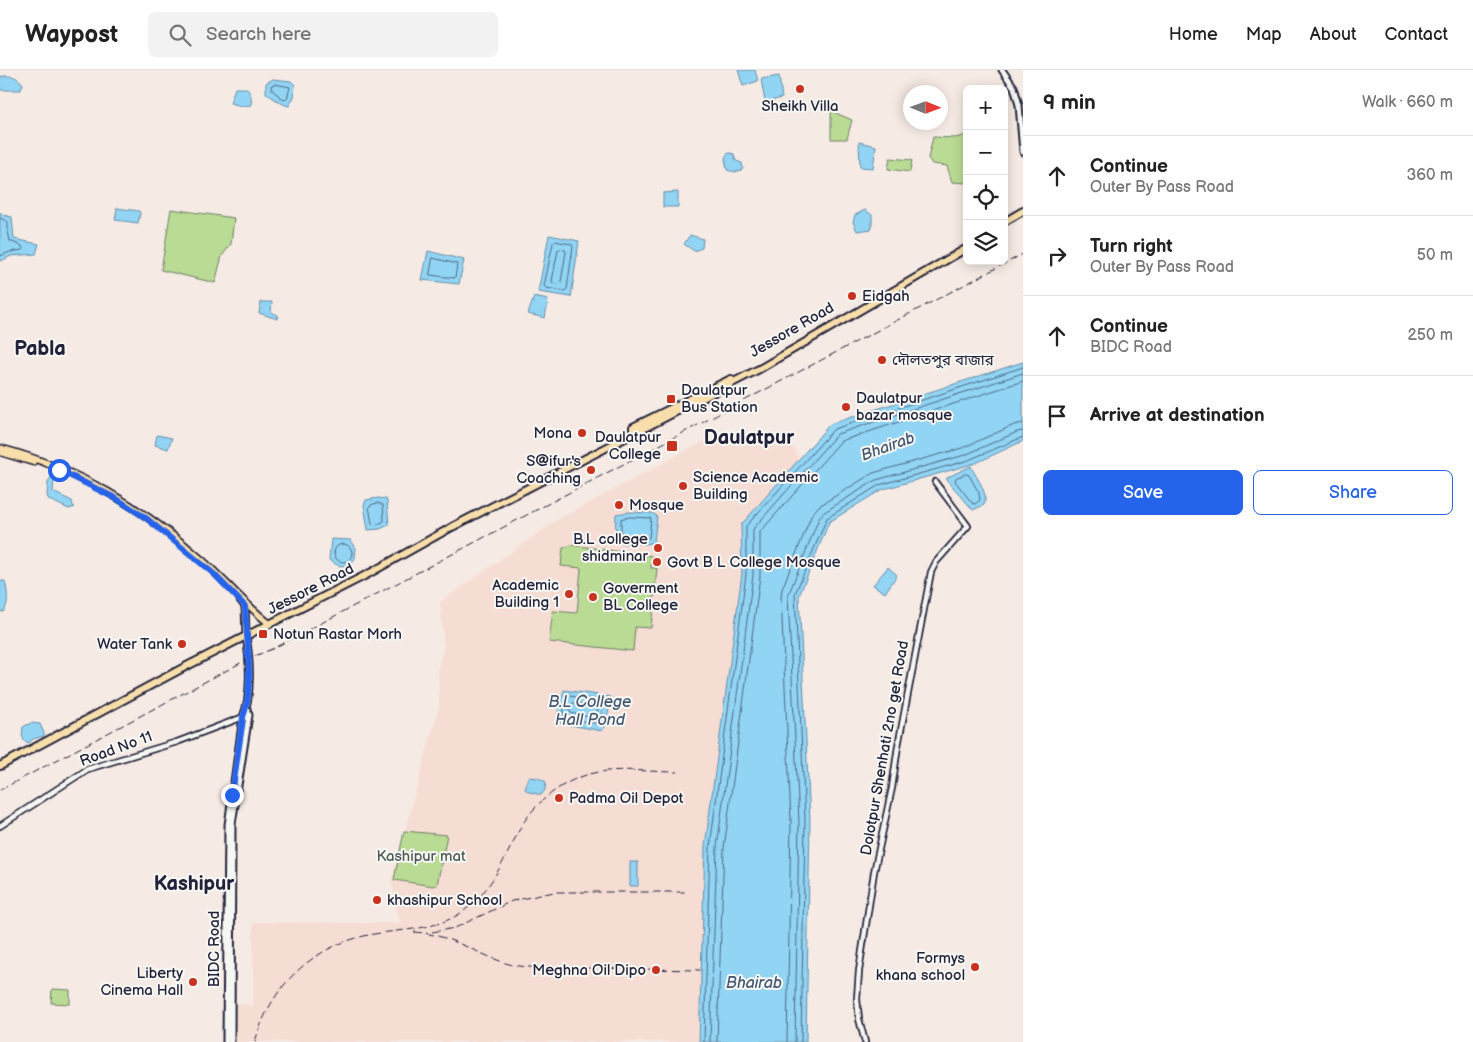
<!DOCTYPE html>
<meta charset="utf-8">
<style>
:root{--surface:#fff;--page:#f2f2f2;--text:#222;--muted:#767676;--line:#e0e0e0;--accent:#2563eb}
body{margin:0;font-family:"Balsamiq Sans","Noto Sans Bengali",sans-serif;background:var(--page);color:var(--text)}
.controls{position:absolute;right:15px;top:15px;display:grid;overflow:hidden;border-radius:8px;box-shadow:0 2px 12px #0003}
.controls button{width:45px;height:45px;display:grid;place-items:center;padding:0;border:0;border-bottom:1px solid var(--line);background:var(--surface);color:var(--text);font:25px sans-serif}
.compass{position:absolute;left:903px;top:15px;width:45px;height:45px;border-radius:50%;background:var(--surface);box-shadow:0 2px 12px #0003;rotate:91deg}
.stop{position:absolute;width:15px;height:15px;margin:-11px;border:4px solid #2563eb;border-radius:50%;background:#fff}
.stop.end{background:#2563eb;border-color:#fff;box-shadow:0 1px 5px #0008}
.list{margin:0;padding:0;list-style:none}
h2{display:flex;justify-content:space-between;align-items:center;height:65px;margin:0;padding:0 20px;font-size:21px}
h2 small{font-size:16px;font-weight:400;color:var(--muted)}
.list li{display:grid;grid-template-columns:32px 1fr auto;gap:15px;align-items:center;box-sizing:border-box;height:80px;padding:0 20px;border-top:1px solid var(--line)}
.list b{display:block;font-size:19px;white-space:nowrap}
.list p{margin:0;font-size:16px;white-space:nowrap;color:var(--muted)}
.list em{font-size:16px;font-style:normal;color:var(--muted)}
.actions{display:flex;gap:10px;padding:15px 20px}
.actions a{flex:1;padding:11px 0;border:1px solid var(--accent);border-radius:8px;text-align:center;font-size:18px;color:var(--accent)}
.actions .main{background:var(--accent);color:#fff}
.icon{flex:none;width:28px;height:28px;fill:none;stroke:currentColor;stroke-width:2;stroke-linecap:round;stroke-linejoin:round}
.map{position:relative;flex:none;width:1023px;height:972px;overflow:hidden}
header{display:flex;align-items:center;gap:30px;box-sizing:border-box;height:70px;padding:0 25px;background:var(--surface);border-bottom:1px solid var(--line)}
header strong{font-size:24px}
nav{display:flex;gap:28px;margin-inline-start:auto;font-size:18px}
.search{width:350px;height:45px;background:var(--page);display:flex;align-items:center;gap:12px;box-sizing:border-box;padding:0 18px;border-radius:8px;color:var(--muted);font-size:19px}
main{display:flex}
aside{flex:1;background:var(--surface)}
.map>svg:first-child{display:block}
.built{fill:#f6ddd4}
.green{fill:#b9db94;stroke:#6e7e68}
.water{fill:#91d4f3;stroke:#658da9}
.lines{fill:none;stroke-linecap:round;stroke-linejoin:round}
.shore{stroke:#4e6985;stroke-width:1}
.tertiary-casing{stroke:#22223b;stroke-width:8}
.secondary-casing{stroke:#22223b;stroke-width:9}
.primary-casing{stroke:#22223b;stroke-width:9}
.trunk-casing{stroke:#22223b;stroke-width:10}
.tertiary{stroke:#f6f6f2;stroke-width:4.5}
.secondary{stroke:#f6f6f2;stroke-width:5}
.primary{stroke:#f8deab;stroke-width:5.5}
.trunk{stroke:#f8deab;stroke-width:6}
.rail{stroke:#22223b;stroke-width:1;stroke-dasharray:8 4;stroke-linecap:butt}
.route{stroke:#2563eb;stroke-width:6}
.poi-dot{fill:#c8321e;stroke:#f6f6f2;stroke-width:2}
.labels{text-anchor:middle;dominant-baseline:central;stroke-width:4;stroke-linejoin:round;paint-order:stroke}
.poi-label{font-size:15px;fill:#22223b;stroke:#f6f6f2;text-anchor:start}
.street-label{font-size:15px;fill:#22223b;stroke:#f6f6f2}
.park-label{font-size:15px;fill:#4f5a56;stroke:#f6f6f2}
.water-label{font-size:16px;font-style:italic;fill:#435772;stroke:#f6f6f2}
.district-label{font-size:20px;font-weight:bold;fill:#22223b;stroke:#f6f6f2}
</style>
<header>
<strong>Waypost</strong>
<div class="search"><svg class="icon" aria-label="search" viewBox="0 0 24 24"><circle cx="10" cy="10" r="6"/><path d="M15 15l6 6"/></svg>Search here</div>
<nav><a>Home</a><a>Map</a><a>About</a><a>Contact</a></nav>
</header>
<main>
<div class="map">
<svg width="1023" height="972" viewBox="0 0 1023 972">
<rect width="100%" height="100%" fill="#f6ebe4"/>
<filter id="ink" filterUnits="userSpaceOnUse"><feTurbulence type="fractalNoise" baseFrequency=".02" numOctaves="2"/><feDisplacementMap in="SourceGraphic" scale="10" xChannelSelector="R" yChannelSelector="G"/><feConvolveMatrix kernelMatrix="1 2 1 2 8 2 1 2 1" color-interpolation-filters="sRGB"/></filter>
<g filter="url(#ink)">
<path class="built" d="M 704,371 L 794,377 L 799,390 L 741,455 L 742,503 L 705,776 L 700,972 L 231,972 L 231,932 L 253,936 L 253,852 L 400,853 L 391,811 L 439,636 L 438,598 L 444,577 L 440,532 L 555,451 Z"/>
<path class="green" d="M 831,41 L 852,50 L 847,69 L 831,69 Z
M 967,65 L 967,113 L 952,112 L 947,96 L 932,94 L 928,88 L 933,67 L 955,68 Z
M 890,88 L 912,90 L 910,102 L 888,99 Z
M 171,139 L 234,148 L 231,174 L 222,186 L 215,213 L 161,200 Z
M 571,475 L 652,486 L 651,498 L 657,498 L 651,558 L 635,557 L 633,581 L 549,572 L 553,541 L 577,543 L 581,498 L 561,496 L 563,478 Z
M 404,761 L 447,765 L 437,815 L 433,816 L 394,810 Z
M 52,919 L 70,920 L 70,934 L 51,933 Z"/>
<path class="water" d="M 738,0 L 755,0 L 758,11 L 743,16 Z
M 3,6 C 13,6 17,6 23,14 L 21,20 L 0,20 L 0,7 Z
M 779,6 L 782,28 L 765,32 L 761,9 Z
M 273,9 L 291,11 L 295,15 L 294,27 L 289,36 C 282,35 272,27 266,23 L 266,13 Z
M 235,18 L 246,18 C 251,23 252,27 251,35 L 242,36 L 230,33 Z
M 859,72 L 876,76 L 873,98 L 860,97 Z
M 730,83 L 734,84 L 736,91 L 742,93 L 743,99 C 738,103 733,102 727,100 L 725,88 L 727,84 Z
M 678,122 L 678,137 L 663,137 L 663,123 Z
M 117,138 L 139,141 L 140,143 L 138,153 L 115,150 Z
M 865,140 L 872,145 L 872,159 L 857,161 L 853,152 L 855,145 Z
M 0,142 L 3,145 L 12,147 L 14,169 L 39,174 L 36,184 L 11,186 L 1,191 L 0,190 Z
M 549,165 L 579,171 L 571,227 L 538,222 Z
M 690,165 L 703,169 L 702,178 L 694,181 L 684,174 Z
M 428,181 L 464,190 L 459,214 L 422,210 Z
M 534,227 L 548,230 L 545,248 L 528,244 Z
M 261,232 L 272,232 L 271,242 L 278,245 L 277,249 L 259,243 Z
M 1023,292 L 1023,371 L 976,393 L 881,420 L 829,452 L 799,526 L 810,751 L 806,972 L 699,972 L 705,776 L 742,503 L 741,455 L 830,354 Z
M 157,365 L 172,368 L 168,379 L 155,375 Z
M 971,396 C 976,408 989,422 984,435 L 973,440 L 946,409 L 948,407 Z
M 51,407 L 54,409 L 53,422 L 72,431 L 73,436 L 75,437 L 69,439 L 49,430 L 47,426 L 48,412 Z
M 378,428 L 386,429 L 387,431 L 389,455 L 380,459 L 368,460 L 364,435 L 366,430 Z
M 629,442 L 652,443 L 657,446 L 654,472 L 646,474 L 615,473 L 616,444 Z
M 331,469 L 351,470 L 356,478 L 355,488 L 351,495 L 339,496 L 329,490 Z
M 888,497 L 897,505 L 885,523 L 873,515 Z
M 0,511 L 5,511 C 7,521 10,534 3,542 L 0,541 Z
M 564,620 L 611,627 L 606,655 L 602,661 L 560,653 L 558,641 Z
M 31,653 L 40,654 L 44,663 L 44,666 L 33,669 L 29,673 L 24,671 L 22,665 L 23,657 Z
M 529,707 L 539,708 L 546,712 L 545,720 L 541,725 L 529,722 L 525,719 Z
M 630,792 L 638,792 L 638,816 L 630,816 Z"/>
<g class="lines">
<path class="shore" d="M 275,14 L 290,17 L 287,29 L 284,30 L 272,20 L 271,16 Z
M 0,148 L 8,152 L 8,161 L 10,171 L 22,176 L 23,178 L 22,180 L 10,182 L 0,186
M 555,171 L 571,174 L 573,176 L 567,219 L 565,221 L 546,218 L 544,216 L 553,173 Z
M 560,179 L 565,180 L 566,182 L 561,212 L 559,214 L 553,213 L 552,211 L 558,180 Z
M 433,188 L 457,194 L 455,208 L 430,205 Z
M 966,404 L 969,405 L 979,423 L 980,430 L 975,434 L 972,433 L 955,411 L 956,408 Z
M 378,433 L 383,435 L 384,451 L 379,454 L 374,455 L 372,453 L 369,437 L 371,435 Z
M 630,447 L 651,448 L 649,468 L 621,467 L 621,449 Z
M334 483a9 9 0 1 1 18 0a9 9 0 1 1-18 0Z
M 569,626 L 604,631 L 600,654 L 565,648 C 562,641 564,631 569,626 Z
M 573,633 L 596,636 L 598,638 L 596,647 L 593,648 L 571,643 L 569,640 Z
M 704,972 L 710,777 L 746,504 L 746,456 L 834,359 L 1023,297
M 710,972 L 717,777 L 753,505 L 753,459 L 837,364 L 1023,303
M 717,972 L 724,778 L 760,506 L 760,462 L 841,371 L 1023,311
M 787,972 L 791,751 L 781,527 L 782,519 L 812,444 L 819,436 L 873,403 L 962,378 L 1014,355 L 1023,353
M 795,972 L 799,751 L 788,526 L 819,448 L 823,443 L 876,410 L 965,385 L 1017,362 L 1023,361
M 801,972 L 805,751 L 795,524 L 827,448 L 879,415 L 966,391 L 1023,367"/>
<g class="tertiary-casing">
<path id="tertiary" d="M 0,756 L 88,699 L 177,672 L 246,646
M 865,972 L 859,949 L 857,929 L 859,901 L 874,802 L 892,718 L 898,676 L 931,502 L 936,492 L 968,456 L 935,412"/>
</g>
<g class="secondary-casing">
<path id="secondary" d="M 1002,0 L 1014,17 L 1019,35 L 1023,82
M 226,972 L 228,755 L 243,647 C 252,625 250,590 246,566
M 231,972 L 232,754 L 249,645 L 247,639"/>
</g>
<g class="primary-casing">
<path id="primary" d="M 0,378 C 78,399 141,436 201,489 C 225,510 245,535 270,554
M 0,382 L 33,392
M 240,530 L 245,536 L 246,566"/>
</g>
<g class="trunk-casing">
<path id="trunk" d="M 1004,152 L 1023,141
M 633,365 L 633,357 L 731,309
M 0,696 L 181,599 L 370,503 L 452,457 L 761,298 L 967,178"/>
</g>
<use href="#tertiary" class="tertiary"/>
<use href="#secondary" class="secondary"/>
<use href="#primary" class="primary"/>
<use href="#trunk" class="trunk"/>
<path class="rail" d="M 0,720 L 250,588 L 272,579 L 1023,184
M 414,862 C 447,864 470,880 500,891 C 509,895 519,896 528,897 L 700,900
M 432,862 L 455,858 L 512,831 L 554,822 L 688,822
M 255,972 C 270,918 309,879 364,866 C 394,859 427,862 456,846 C 480,832 493,811 506,786 C 513,774 518,760 526,749 C 540,729 565,710 590,704 C 617,697 649,702 677,702"/>
</g>
</g>
<g class="lines" filter="url(#ink)">
<path class="route" d="M 59,400 L 117,429 L 146,448 L 214,504 L 245,536 C 246,568 255,617 243,647 L 232,725"/>
</g>
<g class="poi-dot">
<circle cx="800" cy="19" r="5"/>
<circle cx="852" cy="226" r="5"/>
<circle cx="882" cy="290" r="5"/>
<rect x="666" y="324" width="10" height="10" rx="2.5"/>
<circle cx="846" cy="337" r="5"/>
<circle cx="582" cy="363" r="5"/>
<rect x="666" y="370" width="12" height="12" rx="2.5"/>
<circle cx="591" cy="400" r="5"/>
<circle cx="683" cy="416" r="5"/>
<circle cx="619" cy="435" r="5"/>
<circle cx="658" cy="478" r="5"/>
<circle cx="657" cy="492" r="5"/>
<circle cx="569" cy="524" r="5"/>
<circle cx="593" cy="527" r="5"/>
<rect x="258" y="559" width="10" height="10" rx="2.5"/>
<circle cx="182" cy="574" r="5"/>
<circle cx="559" cy="728" r="5"/>
<circle cx="377" cy="830" r="5"/>
<circle cx="975" cy="897" r="5"/>
<circle cx="656" cy="900" r="5"/>
<circle cx="193" cy="912" r="5"/>
</g>
<g class="labels">
<g class="poi-label">
<text x="800" y="36" text-anchor="middle">Sheikh Villa</text>
<text x="862" y="226">Eidgah</text>
<text x="892" y="290">দৌলতপুর বাজার</text>
<text x="681" y="320">Daulatpur<tspan x="681" dy="17">Bus Station</tspan></text>
<text x="856" y="328">Daulatpur<tspan x="856" dy="17">bazar mosque</tspan></text>
<text x="572" y="363" text-anchor="end">Mona</text>
<text x="661" y="367" text-anchor="end">Daulatpur<tspan x="661" dy="17">College</tspan></text>
<text x="581" y="391" text-anchor="end">S@ifur's<tspan x="581" dy="17">Coaching</tspan></text>
<text x="693" y="407">Science Academic<tspan x="693" dy="17">Building</tspan></text>
<text x="629" y="435">Mosque</text>
<text x="648" y="469" text-anchor="end">B.L college<tspan x="648" dy="17">shidminar</tspan></text>
<text x="667" y="492">Govt B L College Mosque</text>
<text x="559" y="515" text-anchor="end">Academic<tspan x="559" dy="17">Building 1</tspan></text>
<text x="603" y="518">Goverment<tspan x="603" dy="17">BL College</tspan></text>
<text x="273" y="564">Notun Rastar Morh</text>
<text x="172" y="574" text-anchor="end">Water Tank</text>
<text x="569" y="728">Padma Oil Depot</text>
<text x="387" y="830">khashipur School</text>
<text x="965" y="888" text-anchor="end">Formys<tspan x="965" dy="17">khana school</tspan></text>
<text x="646" y="900" text-anchor="end">Meghna Oil Dipo</text>
<text x="183" y="903" text-anchor="end">Liberty<tspan x="183" dy="17">Cinema Hall</tspan></text>
</g>
<g class="street-label">
<text transform="translate(792 260) rotate(-30)">Jessore Road</text>
<text transform="translate(311 519) rotate(-27)">Jessore Road</text>
<text transform="translate(885 678) rotate(-80)">Dolotpur Shenhati 2no get Road</text>
<text transform="translate(116 679) rotate(-20)">Road No 11</text>
<text transform="translate(214 879) rotate(-90)">BIDC Road</text>
</g>
<g class="park-label">
<text x="421" y="786">Kashipur mat</text>
</g>
<g class="water-label">
<text transform="translate(888 377) rotate(-20)">Bhairab</text>
<text x="590" y="632">B.L College<tspan x="590" dy="18">Hall Pond</tspan></text>
<text x="754" y="913">Bhairab</text>
</g>
<g class="district-label">
<text x="40" y="279">Pabla</text>
<text x="749" y="368">Daulatpur</text>
<text x="194" y="814">Kashipur</text>
</g>
</g>
</svg>
<div class="controls">
<button>+</button>
<button>−</button>
<button><svg class="icon" aria-label="locate" viewBox="0 0 24 24"><circle cx="12" cy="12" r="6"/><path d="M12 2v4M12 18v4M2 12h4M18 12h4"/></svg></button>
<button><svg class="icon" aria-label="layers" viewBox="0 0 24 24"><path d="M12 4l9 5-9 5-9-5zM3 14l9 5 9-5"/></svg></button>
</div>
<svg class="compass" viewBox="-18 -18 36 36"><path d="M0-13l5 13h-10z" fill="#e53935"/><path d="M0 13l5-13h-10z" fill="#767676"/></svg>
<div class="stop" style="left:59px;top:400px"></div>
<div class="stop end" style="left:232px;top:725px"></div>
</div>
<aside>
<h2>9 min<small>Walk · 660 m</small></h2>
<ul class="list">
<li><svg class="icon" aria-label="ahead" viewBox="0 0 24 24"><path d="M12 20V5M6 11l6-6 6 6"/></svg><div><b>Continue</b><p>Outer By Pass Road</p></div><em>360 m</em></li>
<li><svg class="icon" aria-label="right" viewBox="0 0 24 24"><path d="M7 20v-9h11M14 6l5 5-5 5"/></svg><div><b>Turn right</b><p>Outer By Pass Road</p></div><em>50 m</em></li>
<li><svg class="icon" aria-label="ahead" viewBox="0 0 24 24"><path d="M12 20V5M6 11l6-6 6 6"/></svg><div><b>Continue</b><p>BIDC Road</p></div><em>250 m</em></li>
<li><svg class="icon" aria-label="arrive" viewBox="0 0 24 24"><path d="M6 21V4h12l-3 4 3 4H6"/></svg><div><b>Arrive at destination</b></div></li>
</ul>
<div class="actions"><a class="main">Save</a><a>Share</a></div>
</aside>
</main>
